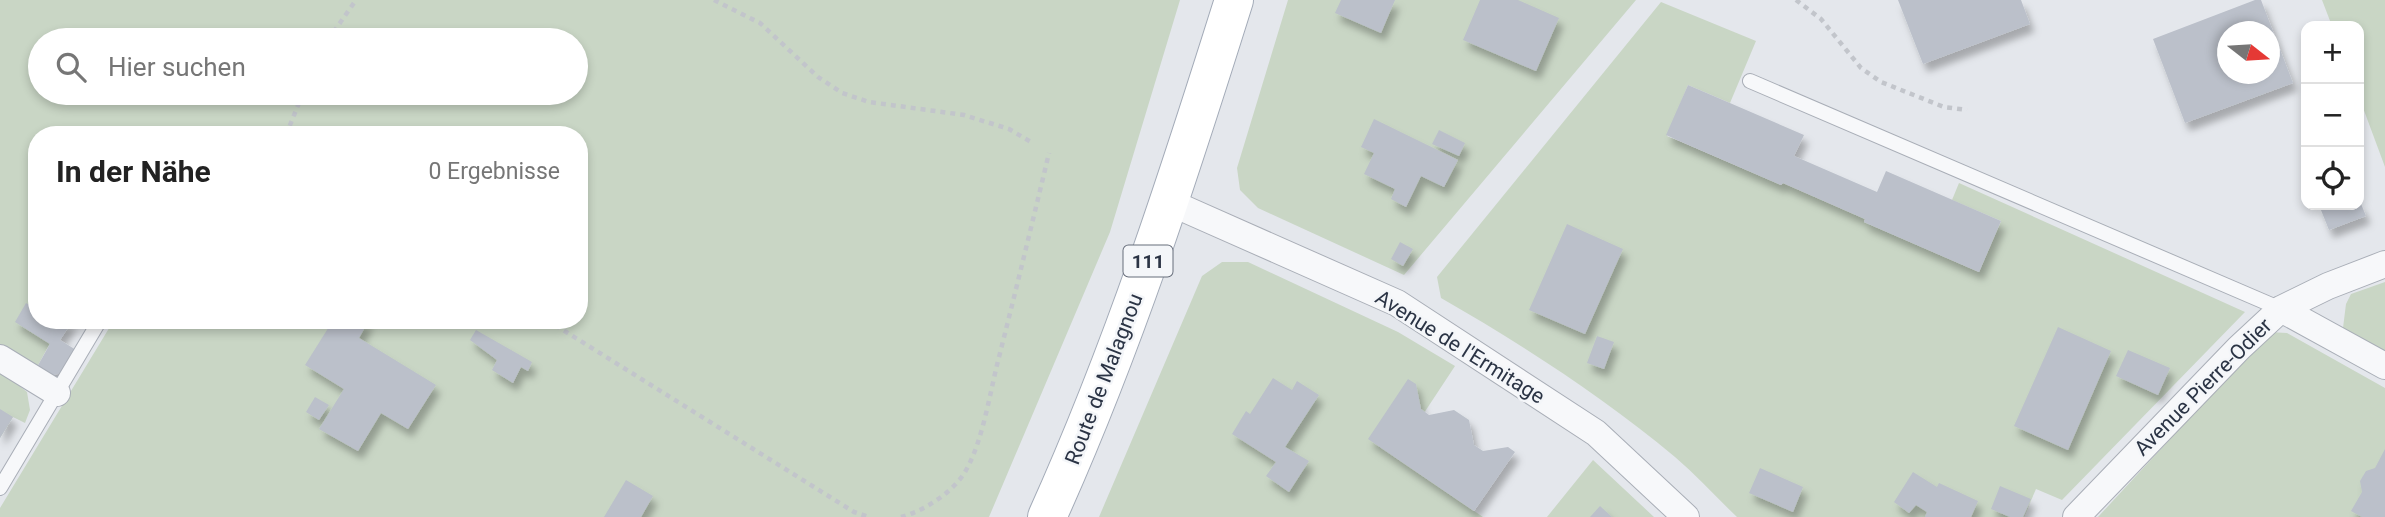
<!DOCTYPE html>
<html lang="de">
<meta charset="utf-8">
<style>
:root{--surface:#fff;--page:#f2f2f2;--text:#222;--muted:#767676;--line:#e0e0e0}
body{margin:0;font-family:Roboto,sans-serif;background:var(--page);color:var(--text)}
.controls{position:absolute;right:21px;top:21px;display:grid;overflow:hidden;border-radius:14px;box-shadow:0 4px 10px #0003}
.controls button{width:63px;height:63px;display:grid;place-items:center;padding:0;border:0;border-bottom:2px solid var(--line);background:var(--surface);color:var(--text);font:35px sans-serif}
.compass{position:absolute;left:2217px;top:21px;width:63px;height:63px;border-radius:50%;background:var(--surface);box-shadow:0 4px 10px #0003;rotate:107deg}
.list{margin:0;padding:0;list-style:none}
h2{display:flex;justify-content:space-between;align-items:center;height:91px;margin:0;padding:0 28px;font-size:30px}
h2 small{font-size:23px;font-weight:400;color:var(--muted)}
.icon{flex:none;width:38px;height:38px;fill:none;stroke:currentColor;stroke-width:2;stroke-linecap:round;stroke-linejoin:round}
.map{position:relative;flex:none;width:2385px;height:517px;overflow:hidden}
.search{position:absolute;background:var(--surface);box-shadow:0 4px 10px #0003;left:28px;top:28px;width:560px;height:77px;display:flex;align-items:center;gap:18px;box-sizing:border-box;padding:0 24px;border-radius:38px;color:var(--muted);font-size:26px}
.panel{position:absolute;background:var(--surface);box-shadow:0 4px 10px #0003;left:28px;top:126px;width:560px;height:203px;border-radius:28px}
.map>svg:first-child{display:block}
.green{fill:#c9d6c5;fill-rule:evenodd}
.building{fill:#bbc0ca;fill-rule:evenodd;filter:url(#shadow)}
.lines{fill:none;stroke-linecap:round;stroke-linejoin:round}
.lane-casing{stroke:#a9aeb7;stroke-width:16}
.street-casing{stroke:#a9aeb7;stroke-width:28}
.primary-casing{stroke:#a3abb8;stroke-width:40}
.path{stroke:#c2c5cb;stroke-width:4.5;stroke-dasharray:5 5;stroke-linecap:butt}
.lane{stroke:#f7f8fa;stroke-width:14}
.street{stroke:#f7f8fa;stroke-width:26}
.primary{stroke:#fff;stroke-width:38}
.labels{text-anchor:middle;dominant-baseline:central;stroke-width:5;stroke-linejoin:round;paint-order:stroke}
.shield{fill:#f4f6f9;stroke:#676e7b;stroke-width:2}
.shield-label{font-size:19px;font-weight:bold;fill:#2b3445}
.street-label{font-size:21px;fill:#2b3445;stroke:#f4f6f9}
</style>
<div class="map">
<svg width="2385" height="517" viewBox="0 0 2385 517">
<defs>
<filter id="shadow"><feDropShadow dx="4.5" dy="8" stdDeviation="3.5" flood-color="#0004"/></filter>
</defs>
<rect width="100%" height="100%" fill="#e4e7ec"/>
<path class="green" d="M 0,0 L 1180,0 L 1110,232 L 989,517 L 0,517 L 0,508 L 114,320 L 579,320 L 579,135 L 37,135 L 37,320 L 63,320 L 37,367 L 0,344 ZM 40,40 L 576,40 L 576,93 L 40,93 Z
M 1288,0 L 1636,0 L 1404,275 L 1258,208 L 1240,190 L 1237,168 Z
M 2322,0 L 2385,0 L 2385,167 L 2359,97 L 2359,26 L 2332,26 Z
M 1661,2 L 1756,41 L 1730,103 L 1688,85 L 1667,136 L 1781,185 L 1783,183 L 1865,219 L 1864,222 L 1979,272 L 2001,221 L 1952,200 L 1959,183 L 2245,312 L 2062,500 L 2036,489 L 2024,517 L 1737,517 C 1716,497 1697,476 1675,457 C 1603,397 1523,345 1441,298 L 1437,277 Z
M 1222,262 L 1248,262 L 1398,332 L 1455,366 L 1395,457 L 1483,517 L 1099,517 L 1202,276 Z
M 2385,282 L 2385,351 L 2343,328 L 2346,304 L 2351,294 Z
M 2269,332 L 2287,333 L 2385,388 L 2385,517 L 2098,517 Z
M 0,370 L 27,392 L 30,410 L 25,423 L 13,417 L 0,438 Z
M 1593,460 L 1654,517 L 1547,517 Z"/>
<path class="building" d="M 1341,0 L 1395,0 L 1381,33 L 1335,13 Z
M 1480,0 L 1518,0 L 1559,18 L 1536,71 L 1463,40 Z
M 1898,0 L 2021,0 L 2030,24 L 1923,64 Z
M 2255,0 L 2261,0 L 2293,83 L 2185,123 L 2153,39 ZM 2228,32 L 2270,32 L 2270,74 L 2228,74 Z
M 1688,85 L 1804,135 L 1794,156 L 1877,192 L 1886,171 L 2001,221 L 1979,272 L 1864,222 L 1865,219 L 1783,183 L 1781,185 L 1666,135 Z
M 1374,119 L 1458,160 L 1444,187 L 1421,176 L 1406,207 L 1391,199 L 1395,189 L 1364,174 L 1374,153 L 1361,147 Z
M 1439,130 L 1465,143 L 1459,156 L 1432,144 Z
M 2359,199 L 2366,216 L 2329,230 L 2319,205 L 2359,205 Z
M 1567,224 L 1623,249 L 1585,334 L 1529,310 Z
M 1400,242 L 1413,249 L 1403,266 L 1391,259 Z
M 26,303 L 37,309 L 37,320 L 73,320 L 60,340 L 76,350 L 63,370 L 58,374 L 52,375 L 37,367 L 50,344 L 15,322 Z
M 350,320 L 369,320 L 359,338 L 436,385 L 408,429 L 381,413 L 358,451 L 319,429 L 344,389 L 305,365 L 332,322 L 345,329 Z
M 2058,327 L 2111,351 L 2068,450 L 2014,426 Z
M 476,330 L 532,362 L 528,371 L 521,367 L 513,383 L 492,370 L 497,360 L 470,340 Z
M 1597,336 L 1614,342 L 1604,369 L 1587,363 Z
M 2128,350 L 2170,368 L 2158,395 L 2116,376 Z
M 1273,378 L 1292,390 L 1297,381 L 1319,395 L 1285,447 L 1309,461 L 1289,492 L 1266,476 L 1276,462 L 1232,434 L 1246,411 L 1250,414 Z
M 1408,379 L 1416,384 L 1421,409 L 1429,415 L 1454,410 L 1469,420 L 1474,445 L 1483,451 L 1508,447 L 1515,452 L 1474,511 L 1368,439 Z
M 315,397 L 329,405 L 319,420 L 306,412 Z
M 0,409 L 13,417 L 0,438 Z
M 2385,449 L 2385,517 L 2362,517 L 2351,511 L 2362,492 L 2360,481 L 2366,471 L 2375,468 Z
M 1760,468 L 1803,487 L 1793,512 L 1749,493 Z
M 1913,472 L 1937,487 L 1939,483 L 1978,501 L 1971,517 L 1925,517 L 1927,512 L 1916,505 L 1909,513 L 1894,502 Z
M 626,480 L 653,496 L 641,517 L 604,517 Z
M 2000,486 L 2031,499 L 2023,517 L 2010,517 L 1991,509 Z
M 1600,506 L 1612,517 L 1590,517 Z"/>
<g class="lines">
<g class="lane-casing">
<path id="lane" d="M 1750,81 L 2281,309
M 0,488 L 100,320"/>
</g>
<g class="street-casing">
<path id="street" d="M 1169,202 L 1397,303 L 1596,433 L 1686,517
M 2281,309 L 2385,366
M 0,358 L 57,393
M 2076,517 L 2239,348 L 2281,309 L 2328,286 L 2385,264"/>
</g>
<g class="primary-casing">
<path id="primary" d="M 1047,517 C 1123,349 1179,175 1234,0"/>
</g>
<path class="path" d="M 714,0 L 760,23 L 818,77 L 842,93 L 869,102 L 964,115 L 1009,129 L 1031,142
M 1796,0 L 1821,19 L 1861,68 L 1881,82 L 1944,107 L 1967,110
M 328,40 L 356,0
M 286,135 L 303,93
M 547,320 L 854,512 L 869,517
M 901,517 C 924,511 952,493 965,472 C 982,443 989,398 997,365 C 1015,294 1032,224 1049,153"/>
<use href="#lane" class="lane"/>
<use href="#street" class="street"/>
<use href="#primary" class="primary"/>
</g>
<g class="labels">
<rect class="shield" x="1123.5" y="245.5" width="49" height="31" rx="5"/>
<g class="shield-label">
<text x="1148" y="261">111</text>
</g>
<g class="street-label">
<text transform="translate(1460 347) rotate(32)">Avenue de l'Ermitage</text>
<text transform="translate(1104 379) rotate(-69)">Route de Malagnou</text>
<text transform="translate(2203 387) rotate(-45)">Avenue Pierre-Odier</text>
</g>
</g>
</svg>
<div class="controls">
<button>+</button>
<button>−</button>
<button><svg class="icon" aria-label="locate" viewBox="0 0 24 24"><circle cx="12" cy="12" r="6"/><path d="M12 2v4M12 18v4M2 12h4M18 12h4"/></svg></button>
</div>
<svg class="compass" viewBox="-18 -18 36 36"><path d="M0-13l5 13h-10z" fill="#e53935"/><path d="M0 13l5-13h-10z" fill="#767676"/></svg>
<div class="search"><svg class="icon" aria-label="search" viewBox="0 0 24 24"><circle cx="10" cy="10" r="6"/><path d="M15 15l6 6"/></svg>Hier suchen</div>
<section class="panel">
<h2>In der Nähe<small>0 Ergebnisse</small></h2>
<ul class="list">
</ul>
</section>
</div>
